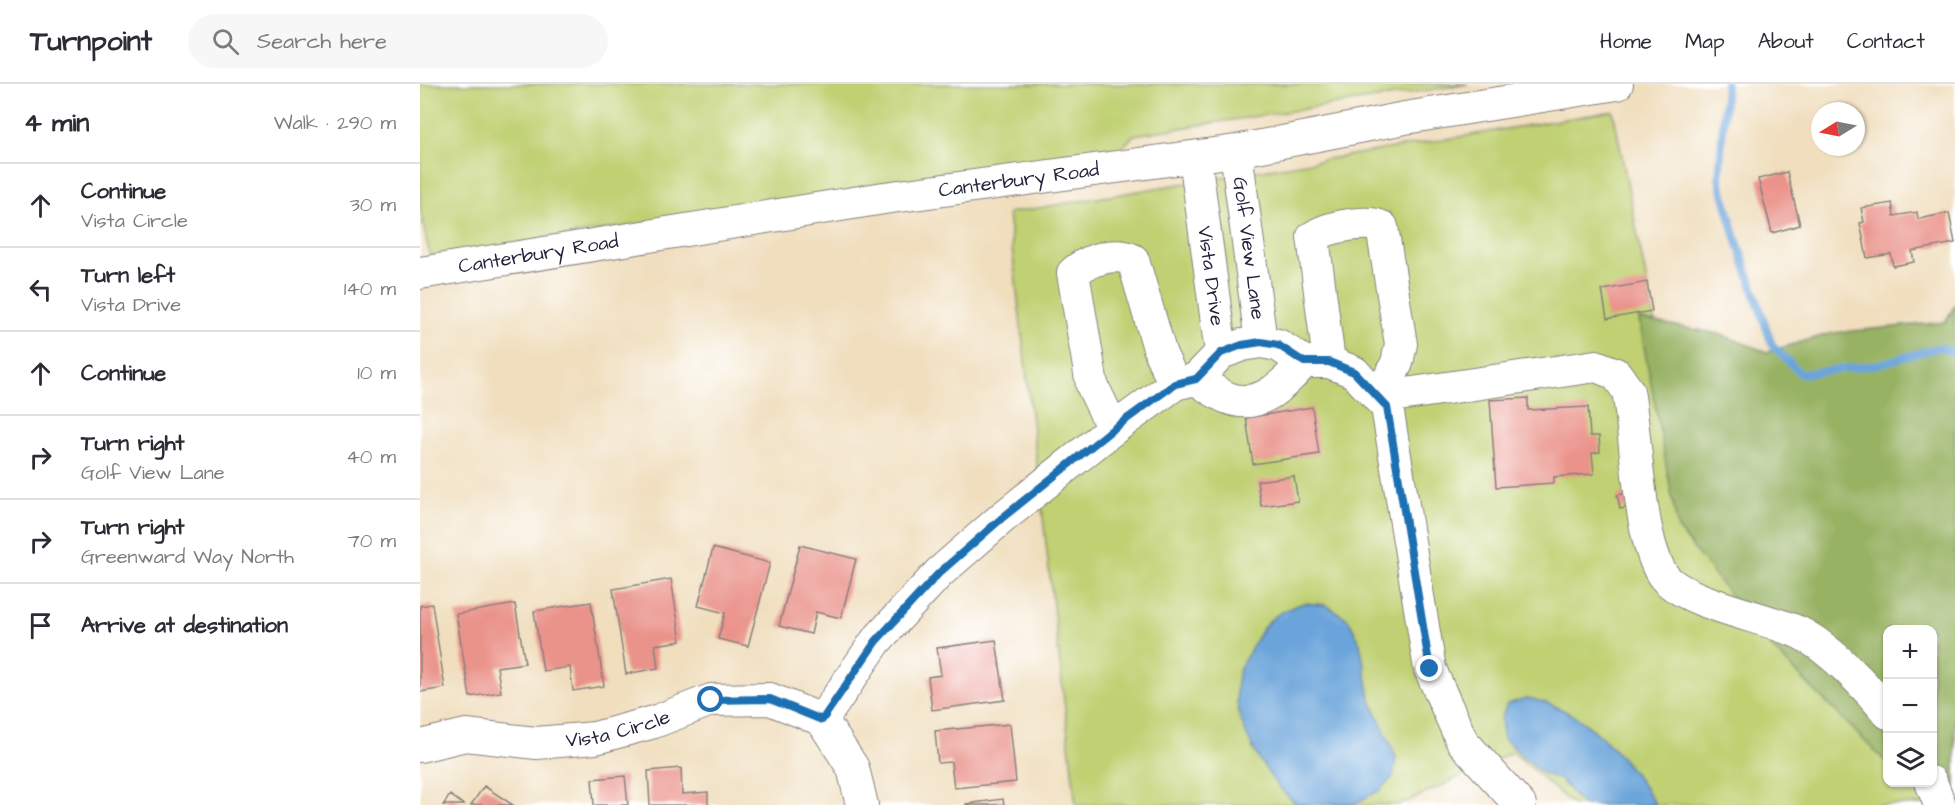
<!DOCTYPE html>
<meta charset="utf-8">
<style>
:root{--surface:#fff;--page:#f7f7f7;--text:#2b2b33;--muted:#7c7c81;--line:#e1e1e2}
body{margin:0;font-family:"Architects Daughter",sans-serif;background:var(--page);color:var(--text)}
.controls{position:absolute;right:18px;bottom:18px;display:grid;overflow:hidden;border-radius:12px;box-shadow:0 2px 4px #0004}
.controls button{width:54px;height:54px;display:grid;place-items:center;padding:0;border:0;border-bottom:2px solid var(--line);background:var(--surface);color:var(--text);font:30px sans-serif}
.compass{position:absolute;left:1391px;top:18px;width:54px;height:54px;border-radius:50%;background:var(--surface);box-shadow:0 2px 4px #0004;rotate:260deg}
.stop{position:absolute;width:18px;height:18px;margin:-14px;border:4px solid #1f6fb2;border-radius:50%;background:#fff}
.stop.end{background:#1f6fb2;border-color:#fff;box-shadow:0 2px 6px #0008}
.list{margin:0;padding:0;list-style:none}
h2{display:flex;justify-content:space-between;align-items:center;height:78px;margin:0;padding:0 24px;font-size:26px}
h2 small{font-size:20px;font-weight:400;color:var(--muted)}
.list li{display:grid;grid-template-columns:39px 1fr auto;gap:18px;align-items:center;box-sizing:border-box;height:84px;padding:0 24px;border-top:2px solid var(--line)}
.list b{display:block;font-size:22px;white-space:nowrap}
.list p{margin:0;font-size:20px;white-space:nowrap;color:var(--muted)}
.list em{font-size:20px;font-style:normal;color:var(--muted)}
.icon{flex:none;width:33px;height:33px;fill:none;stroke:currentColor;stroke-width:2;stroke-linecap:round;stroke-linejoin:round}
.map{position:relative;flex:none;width:1535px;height:721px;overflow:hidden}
header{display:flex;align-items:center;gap:36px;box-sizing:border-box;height:84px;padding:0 30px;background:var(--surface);border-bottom:2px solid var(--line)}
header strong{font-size:28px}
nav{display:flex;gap:33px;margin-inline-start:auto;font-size:21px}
.search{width:420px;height:54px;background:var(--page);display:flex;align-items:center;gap:15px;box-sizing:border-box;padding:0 21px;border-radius:33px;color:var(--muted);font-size:22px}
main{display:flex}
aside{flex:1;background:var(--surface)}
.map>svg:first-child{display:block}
.green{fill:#c0d072;stroke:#717956;stroke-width:1.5}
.forest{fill:#98b264;stroke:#5d6a50;stroke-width:1.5}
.water{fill:#6ba4da;stroke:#46638a;stroke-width:1.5}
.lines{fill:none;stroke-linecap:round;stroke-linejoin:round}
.stream{stroke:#6ba4da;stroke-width:8}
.building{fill:#ea938a}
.minor-casing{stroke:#89807c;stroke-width:34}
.minor{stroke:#fff;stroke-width:32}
.route{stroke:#1f6fb2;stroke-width:8}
.labels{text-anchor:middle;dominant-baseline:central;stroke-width:5;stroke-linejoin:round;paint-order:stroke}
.street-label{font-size:20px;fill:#22223b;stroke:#fff}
</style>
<header>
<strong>Turnpoint</strong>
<div class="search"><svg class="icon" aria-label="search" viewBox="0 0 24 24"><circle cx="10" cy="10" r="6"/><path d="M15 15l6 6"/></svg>Search here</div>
<nav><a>Home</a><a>Map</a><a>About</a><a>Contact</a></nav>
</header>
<main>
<aside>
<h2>4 min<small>Walk · 290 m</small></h2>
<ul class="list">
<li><svg class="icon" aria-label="ahead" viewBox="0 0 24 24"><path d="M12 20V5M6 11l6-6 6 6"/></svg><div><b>Continue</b><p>Vista Circle</p></div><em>30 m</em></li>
<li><svg class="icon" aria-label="left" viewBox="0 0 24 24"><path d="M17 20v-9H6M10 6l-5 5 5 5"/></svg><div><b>Turn left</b><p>Vista Drive</p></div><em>140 m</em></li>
<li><svg class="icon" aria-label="ahead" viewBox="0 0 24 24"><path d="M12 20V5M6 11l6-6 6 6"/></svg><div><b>Continue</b></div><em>10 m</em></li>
<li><svg class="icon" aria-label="right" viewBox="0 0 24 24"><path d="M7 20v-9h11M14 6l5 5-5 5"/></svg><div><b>Turn right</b><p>Golf View Lane</p></div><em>40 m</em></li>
<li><svg class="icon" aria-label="right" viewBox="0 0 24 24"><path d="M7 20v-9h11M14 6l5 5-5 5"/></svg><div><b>Turn right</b><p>Greenward Way North</p></div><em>70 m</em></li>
<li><svg class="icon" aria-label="arrive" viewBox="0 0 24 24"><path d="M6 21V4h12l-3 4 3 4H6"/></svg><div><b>Arrive at destination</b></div></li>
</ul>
</aside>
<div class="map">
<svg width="1535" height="721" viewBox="0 0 1535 721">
<rect width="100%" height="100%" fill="#fff"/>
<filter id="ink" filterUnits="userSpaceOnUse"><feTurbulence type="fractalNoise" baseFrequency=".0167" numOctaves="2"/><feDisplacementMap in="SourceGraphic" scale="12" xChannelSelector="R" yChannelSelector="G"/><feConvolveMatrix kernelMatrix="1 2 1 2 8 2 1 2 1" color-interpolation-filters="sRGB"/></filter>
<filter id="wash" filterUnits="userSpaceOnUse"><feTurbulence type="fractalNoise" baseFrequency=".008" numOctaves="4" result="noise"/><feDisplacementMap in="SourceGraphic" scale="24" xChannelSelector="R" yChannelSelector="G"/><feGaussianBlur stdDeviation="1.35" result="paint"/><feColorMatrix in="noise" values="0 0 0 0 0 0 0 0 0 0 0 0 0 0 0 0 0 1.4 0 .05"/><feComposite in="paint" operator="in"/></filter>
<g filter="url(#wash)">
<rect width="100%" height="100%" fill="#f0debd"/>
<path class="green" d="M 0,0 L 1048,0 L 714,51 L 700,66 L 10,173 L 0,125 Z
M 1193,27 L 1271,422 L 1468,546 L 1468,698 L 1512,698 L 1535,721 L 1153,721 L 1093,668 L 980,721 L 656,721 L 588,129 Z"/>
<path class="forest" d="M 1535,221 L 1535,721 C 1515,721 1501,713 1487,699 L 1512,698 L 1512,546 L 1468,546 L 1467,679 L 1353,565 L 1258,445 L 1219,235 L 1299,250 L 1347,268 L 1412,249 L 1525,238 Z"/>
<path class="water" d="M 884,519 L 906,521 L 928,535 L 940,559 L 950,614 L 976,673 L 973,693 L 959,707 L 936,719 L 876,720 C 845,693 804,629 820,585 C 822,578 828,572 831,565 C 845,536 854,529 884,519 Z
M 1107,614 C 1165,624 1206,673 1236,721 L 1162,721 L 1141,696 L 1122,689 L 1084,655 L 1081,635 L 1087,620 Z"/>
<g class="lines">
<path class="stream" d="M 1306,0 L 1299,95 L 1315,151 L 1352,261 L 1381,290 L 1455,281 L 1520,263 L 1535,269"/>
</g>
<g id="blocks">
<path class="building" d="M 1367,88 L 1380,141 L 1352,149 L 1338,95 Z
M 1472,119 L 1474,132 L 1497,128 L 1498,135 L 1529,129 L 1535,159 L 1492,167 L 1494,178 L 1473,182 L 1471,170 L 1447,174 L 1440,139 L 1444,138 L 1441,124 Z
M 1227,198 L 1232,227 L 1187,235 L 1182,206 Z
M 1108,314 L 1108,326 L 1168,323 L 1170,352 L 1179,352 L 1180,368 L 1172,369 L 1174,390 L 1134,393 L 1134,399 L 1076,403 L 1070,316 Z
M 892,323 L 899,370 L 833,380 L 826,334 Z
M 874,392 L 878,417 L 841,422 L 837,397 Z
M 1211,409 L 1214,422 L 1200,425 L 1197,411 Z
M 380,461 L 436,475 L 421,534 L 396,528 L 391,550 L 359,542 Z
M 293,464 L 350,479 L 328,562 L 298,555 L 305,529 L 278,522 Z
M 251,495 L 261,557 L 235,561 L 238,584 L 206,590 L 193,505 Z
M 171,518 L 184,602 L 153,607 L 150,583 L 123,587 L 114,527 Z
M 12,520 L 25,604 L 0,608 L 0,522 Z
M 95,520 L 105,579 L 77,583 L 81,608 L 50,613 L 36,530 Z
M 576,556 L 585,616 L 512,626 L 508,593 L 521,591 L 517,564 Z
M 590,640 L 596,698 L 534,704 L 531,678 L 518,679 L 515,647 Z
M 261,684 L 262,710 L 288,708 L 288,721 L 230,721 L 228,687 Z
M 205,692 L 208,721 L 174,721 L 172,695 Z
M 64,702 L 93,721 L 51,721 Z
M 30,711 L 44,721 L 23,721 Z
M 583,715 L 584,721 L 546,721 L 546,720 Z"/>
</g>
</g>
<g filter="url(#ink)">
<use href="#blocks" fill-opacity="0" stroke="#89807c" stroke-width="1.5"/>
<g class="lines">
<g class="minor-casing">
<g id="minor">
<path id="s1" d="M 816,67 L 841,258"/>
<path id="s2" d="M 775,73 L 801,269"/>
<path id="s3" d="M 0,189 L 464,114 L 816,67 L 985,34 L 1197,0"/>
<path d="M 909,278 L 893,153 C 907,143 947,135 962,143 L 981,260 L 977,279 L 959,314"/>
<path d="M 776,295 C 786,301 797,310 808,314 C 840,327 866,298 884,278"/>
<path d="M 959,314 L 1176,282 L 1196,290 L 1208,307 C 1217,355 1218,452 1242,490 C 1261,519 1347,533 1380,549 C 1411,565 1446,602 1468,629"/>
<path d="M 693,345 L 672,301 L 653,189 C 667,176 695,167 713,176 L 741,271 L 755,300"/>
<path d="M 402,636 L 456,557 L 519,489 L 582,434 L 693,345 L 755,300 L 776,295 L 801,269 L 822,261 L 841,258 L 858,261 L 884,278 L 909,278 L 934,288 L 967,323 L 1010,585 L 1042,657 L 1100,721"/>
<path id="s4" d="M 0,662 L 46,651 L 116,659 L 175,654 L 234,638 L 291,616 L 350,615 L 402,636 L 433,684 L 442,721"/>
<path d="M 1511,698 L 1520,721"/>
</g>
</g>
<use href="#minor" class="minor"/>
</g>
</g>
<g class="lines" filter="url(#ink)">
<path class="route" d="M 291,616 L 350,615 L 402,636 L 456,557 L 519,489 L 582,434 L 693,345 L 755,300 L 776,295 L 801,269 L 822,261 L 841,258 L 858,261 L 884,278 L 909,278 L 934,288 L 967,323 L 1010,585"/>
</g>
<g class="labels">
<g class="street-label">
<text stroke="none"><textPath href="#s3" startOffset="606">Canterbury Road</textPath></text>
<text stroke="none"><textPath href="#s1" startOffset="98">Golf View Lane</textPath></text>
<text stroke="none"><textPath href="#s3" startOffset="120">Canterbury Road</textPath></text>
<text stroke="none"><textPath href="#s2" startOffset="120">Vista Drive</textPath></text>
<text stroke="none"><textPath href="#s4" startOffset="201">Vista Circle</textPath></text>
</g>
</g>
</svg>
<div class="controls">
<button>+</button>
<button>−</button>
<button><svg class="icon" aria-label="layers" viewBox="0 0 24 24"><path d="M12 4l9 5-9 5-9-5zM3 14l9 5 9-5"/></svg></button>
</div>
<svg class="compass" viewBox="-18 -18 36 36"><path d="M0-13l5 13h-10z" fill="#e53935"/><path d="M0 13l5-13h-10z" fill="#7c7c81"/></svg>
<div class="stop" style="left:291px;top:616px"></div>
<div class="stop end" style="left:1010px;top:585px"></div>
</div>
</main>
